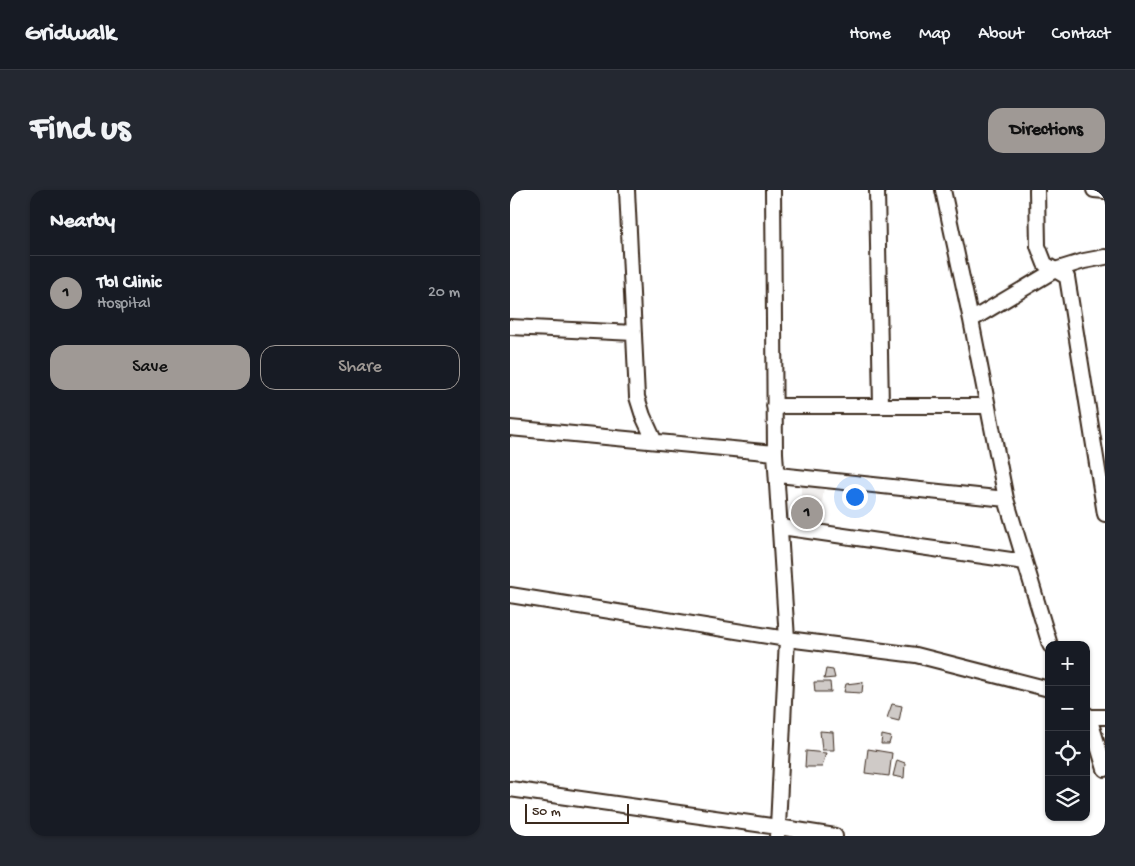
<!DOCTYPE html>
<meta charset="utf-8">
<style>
:root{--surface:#171b24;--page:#242831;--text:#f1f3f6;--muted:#9ea1a6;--line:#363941;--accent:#9f9995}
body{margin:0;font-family:"Gochi Hand",sans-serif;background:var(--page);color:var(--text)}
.controls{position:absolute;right:15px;bottom:15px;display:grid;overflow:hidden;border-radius:10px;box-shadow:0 1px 4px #0004}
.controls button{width:45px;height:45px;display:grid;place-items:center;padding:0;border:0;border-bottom:1px solid var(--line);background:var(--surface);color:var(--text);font:25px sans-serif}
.scale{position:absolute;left:15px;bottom:12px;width:104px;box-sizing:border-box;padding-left:5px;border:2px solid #3b2a1e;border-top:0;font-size:14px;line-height:18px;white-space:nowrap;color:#3b2a1e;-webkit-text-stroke:4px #fff;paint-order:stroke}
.you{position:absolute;left:344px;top:306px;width:18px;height:18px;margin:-12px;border:4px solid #fff;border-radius:50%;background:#1a73e8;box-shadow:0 0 0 8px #1a73e833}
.badge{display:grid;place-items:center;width:32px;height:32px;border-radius:50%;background:var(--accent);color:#111;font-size:16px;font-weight:700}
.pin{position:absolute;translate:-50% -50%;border:2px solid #fff;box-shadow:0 1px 5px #0006}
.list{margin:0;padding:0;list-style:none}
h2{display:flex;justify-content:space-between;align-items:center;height:65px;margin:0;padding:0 20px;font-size:21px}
h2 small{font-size:16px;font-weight:400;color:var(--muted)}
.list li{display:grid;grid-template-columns:32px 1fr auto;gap:15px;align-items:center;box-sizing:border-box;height:75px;padding:0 20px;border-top:1px solid var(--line)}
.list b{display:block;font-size:19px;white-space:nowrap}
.list p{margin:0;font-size:16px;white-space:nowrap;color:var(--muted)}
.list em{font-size:16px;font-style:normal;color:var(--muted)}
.actions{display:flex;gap:10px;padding:15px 20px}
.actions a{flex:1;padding:11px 0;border:1px solid var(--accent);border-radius:15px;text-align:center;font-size:18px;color:var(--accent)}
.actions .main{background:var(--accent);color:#111}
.icon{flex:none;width:28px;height:28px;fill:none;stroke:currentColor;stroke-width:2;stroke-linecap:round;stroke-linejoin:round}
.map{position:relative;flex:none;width:595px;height:646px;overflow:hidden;border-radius:15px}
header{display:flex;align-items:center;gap:30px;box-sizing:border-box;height:70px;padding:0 25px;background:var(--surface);border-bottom:1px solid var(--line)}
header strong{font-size:24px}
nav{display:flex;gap:28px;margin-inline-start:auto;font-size:18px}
.intro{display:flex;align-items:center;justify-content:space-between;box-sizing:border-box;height:120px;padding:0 30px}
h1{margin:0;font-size:35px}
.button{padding:12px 22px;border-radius:15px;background:var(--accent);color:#111;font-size:18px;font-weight:700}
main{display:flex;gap:30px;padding:0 30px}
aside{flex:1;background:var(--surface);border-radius:15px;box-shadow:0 1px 4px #0004}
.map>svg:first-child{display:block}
.built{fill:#f1efee}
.building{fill:#cfcac7;stroke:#3b2a1e}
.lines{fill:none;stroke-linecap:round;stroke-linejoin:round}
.street-casing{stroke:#3b2a1e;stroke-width:18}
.street{stroke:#fff;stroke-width:14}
</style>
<header>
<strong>Gridwalk</strong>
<nav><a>Home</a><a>Map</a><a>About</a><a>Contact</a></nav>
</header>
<div class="intro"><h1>Find us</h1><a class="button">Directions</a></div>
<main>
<aside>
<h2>Nearby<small></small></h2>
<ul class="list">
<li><span class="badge">1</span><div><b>Tbl Clinic</b><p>Hospital</p></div><em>20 m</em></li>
</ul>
<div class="actions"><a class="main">Save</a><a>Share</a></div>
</aside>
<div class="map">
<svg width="595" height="646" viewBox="0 0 595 646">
<rect width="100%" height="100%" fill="#fff"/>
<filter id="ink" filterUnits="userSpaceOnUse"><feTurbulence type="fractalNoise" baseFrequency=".02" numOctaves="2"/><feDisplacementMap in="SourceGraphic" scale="10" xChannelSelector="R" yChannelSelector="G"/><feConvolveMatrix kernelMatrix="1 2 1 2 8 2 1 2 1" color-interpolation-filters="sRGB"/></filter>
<g filter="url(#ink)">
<path class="built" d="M 291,295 L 314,295 L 310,335 L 282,332 L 283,313 L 291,314 Z"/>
<path class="building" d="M 316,479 L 323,480 L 325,488 L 314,489 Z
M 304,492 L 320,492 L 321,502 L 305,502 Z
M 353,492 L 352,503 L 334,502 L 336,494 Z
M 382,514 L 392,516 L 389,531 L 377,528 Z
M 310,541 L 323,542 L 324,560 L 312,560 Z
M 372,545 L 381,547 L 379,554 L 371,554 Z
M 358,559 L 382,563 L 379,586 L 355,583 Z
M 296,561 L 316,563 L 312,577 L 295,577 Z
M 387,570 L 395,573 L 394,588 L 383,586 Z"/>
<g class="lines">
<g class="street-casing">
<path id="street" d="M 117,0 L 127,207 L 133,226 L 144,250
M 263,0 L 265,263 L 277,449 L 268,637 L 325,646
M 367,0 L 371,216
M 433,0 L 461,130 L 496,309 L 540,455
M 527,0 L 528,56 L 535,74 L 557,87 L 595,324
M 584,0 L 595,1
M 461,130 L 545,80 L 574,71 L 595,67
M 0,137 L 124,143
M 264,216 L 478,216
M 0,238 L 265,263
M 268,285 L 496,309
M 271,337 L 515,372
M 0,405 L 277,449 L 406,465 L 539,499
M 576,524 L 579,527 L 595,579
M 579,527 L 595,527
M 0,599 L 268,637 L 267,645"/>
</g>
<use href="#street" class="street"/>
</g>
</g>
</svg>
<div class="controls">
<button>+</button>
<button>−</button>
<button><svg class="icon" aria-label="locate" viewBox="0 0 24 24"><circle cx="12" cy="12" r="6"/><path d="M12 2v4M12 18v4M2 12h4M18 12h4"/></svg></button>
<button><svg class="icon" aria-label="layers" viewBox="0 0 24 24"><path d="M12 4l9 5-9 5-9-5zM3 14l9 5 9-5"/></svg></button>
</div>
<div class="scale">50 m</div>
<div class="you"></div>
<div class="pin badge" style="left:297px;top:323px">1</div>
</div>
</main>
